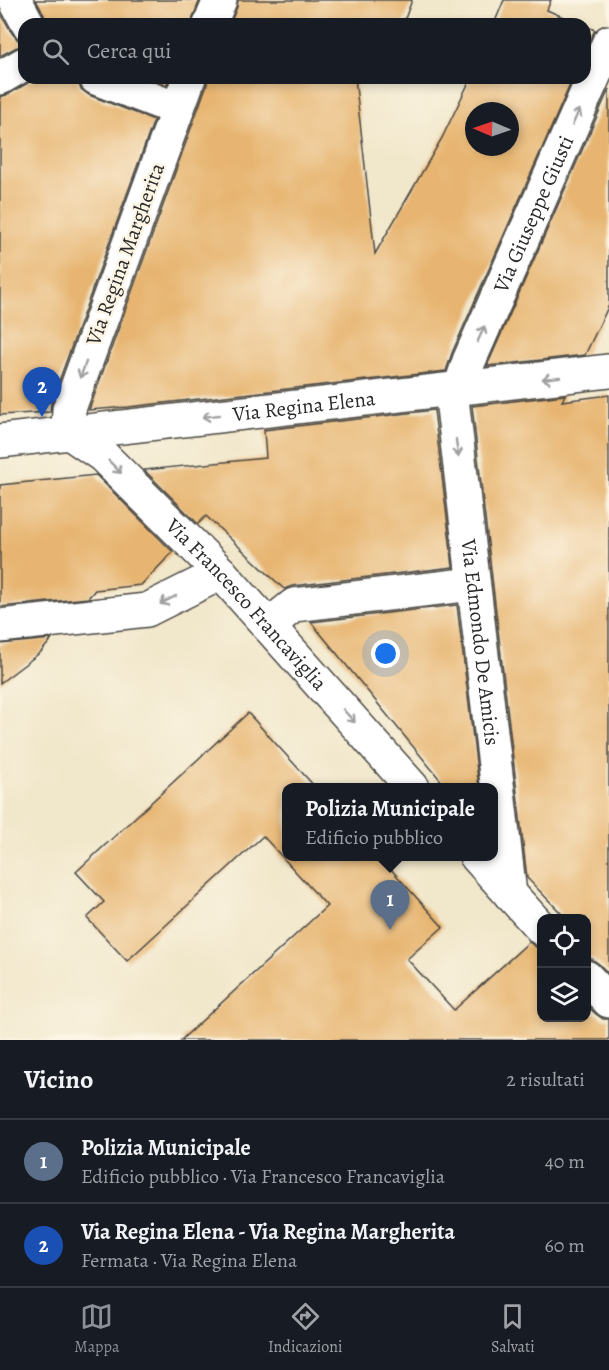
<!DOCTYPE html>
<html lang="it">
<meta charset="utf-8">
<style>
:root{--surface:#171b24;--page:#20242c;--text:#f1f3f6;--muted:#9ea1a6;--line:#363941;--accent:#8c9099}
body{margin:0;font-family:Alegreya,serif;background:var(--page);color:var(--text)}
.controls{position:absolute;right:18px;bottom:18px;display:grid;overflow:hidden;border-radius:12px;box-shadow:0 3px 9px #0003}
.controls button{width:54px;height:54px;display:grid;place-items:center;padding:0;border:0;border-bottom:2px solid var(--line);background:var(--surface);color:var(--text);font:30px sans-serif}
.compass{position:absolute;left:465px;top:102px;width:54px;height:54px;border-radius:50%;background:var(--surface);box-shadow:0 3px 9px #0003;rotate:272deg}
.you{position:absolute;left:386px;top:654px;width:21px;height:21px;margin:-15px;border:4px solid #fff;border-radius:50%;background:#1a73e8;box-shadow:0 0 0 9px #1a73e833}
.badge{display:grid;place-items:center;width:39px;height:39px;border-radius:50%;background:var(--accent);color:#fff;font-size:20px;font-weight:700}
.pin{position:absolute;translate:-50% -50px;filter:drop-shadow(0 2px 3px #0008)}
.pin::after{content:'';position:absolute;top:32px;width:21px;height:18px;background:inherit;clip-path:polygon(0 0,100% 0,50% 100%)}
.popup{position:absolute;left:282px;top:783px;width:216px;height:78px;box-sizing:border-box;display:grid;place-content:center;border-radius:12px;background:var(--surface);filter:drop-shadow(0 2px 4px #0005);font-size:20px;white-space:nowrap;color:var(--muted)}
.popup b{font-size:22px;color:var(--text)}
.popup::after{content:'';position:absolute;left:50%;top:100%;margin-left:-12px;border:12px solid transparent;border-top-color:var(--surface)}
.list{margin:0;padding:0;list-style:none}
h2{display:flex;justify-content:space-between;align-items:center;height:78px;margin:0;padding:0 24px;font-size:26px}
h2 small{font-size:20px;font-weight:400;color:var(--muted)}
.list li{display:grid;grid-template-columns:39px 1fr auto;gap:18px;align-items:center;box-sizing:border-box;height:84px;padding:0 24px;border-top:2px solid var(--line)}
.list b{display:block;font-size:22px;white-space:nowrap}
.list p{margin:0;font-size:20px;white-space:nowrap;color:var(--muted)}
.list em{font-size:20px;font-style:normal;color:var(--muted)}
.icon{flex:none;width:33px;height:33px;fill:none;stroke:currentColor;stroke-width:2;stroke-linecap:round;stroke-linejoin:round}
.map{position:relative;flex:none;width:609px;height:1040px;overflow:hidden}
.search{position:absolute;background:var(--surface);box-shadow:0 3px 9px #0003;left:18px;right:18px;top:18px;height:66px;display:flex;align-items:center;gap:15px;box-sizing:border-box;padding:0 21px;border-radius:18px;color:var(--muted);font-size:22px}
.sheet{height:246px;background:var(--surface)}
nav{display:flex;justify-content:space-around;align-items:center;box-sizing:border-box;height:84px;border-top:2px solid var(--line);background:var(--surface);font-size:16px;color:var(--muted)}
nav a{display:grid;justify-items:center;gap:3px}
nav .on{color:var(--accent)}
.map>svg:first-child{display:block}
.building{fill:#e7b571;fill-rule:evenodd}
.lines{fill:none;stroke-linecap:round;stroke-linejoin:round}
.minor-casing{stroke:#494743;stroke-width:36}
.tertiary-casing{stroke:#494743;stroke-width:36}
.minor{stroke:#fff;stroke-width:33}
.tertiary{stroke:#fff;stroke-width:33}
.oneway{stroke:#a0a0a0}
.labels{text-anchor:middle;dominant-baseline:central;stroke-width:5;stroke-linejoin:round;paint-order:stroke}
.street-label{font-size:21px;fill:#2b2b2b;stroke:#fcf5e5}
</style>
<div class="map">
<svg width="609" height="1040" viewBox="0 0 609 1040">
<rect width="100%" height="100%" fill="#fcf5e5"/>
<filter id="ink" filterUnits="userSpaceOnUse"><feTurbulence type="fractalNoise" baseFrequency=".0167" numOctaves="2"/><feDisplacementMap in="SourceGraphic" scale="12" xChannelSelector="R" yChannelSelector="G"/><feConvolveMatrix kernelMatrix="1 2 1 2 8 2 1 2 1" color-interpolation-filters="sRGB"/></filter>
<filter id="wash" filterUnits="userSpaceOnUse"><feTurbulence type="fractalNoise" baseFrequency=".008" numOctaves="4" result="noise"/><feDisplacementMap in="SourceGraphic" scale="24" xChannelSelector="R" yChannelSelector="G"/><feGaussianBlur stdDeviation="1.35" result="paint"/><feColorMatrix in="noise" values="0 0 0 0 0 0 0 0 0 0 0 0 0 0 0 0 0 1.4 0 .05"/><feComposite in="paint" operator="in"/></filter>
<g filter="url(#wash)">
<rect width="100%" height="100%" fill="#f1e7cb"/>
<g id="blocks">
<path class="building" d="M 36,0 L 200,0 L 193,17 L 192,24 L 47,24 L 44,15 Z
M 238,0 L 412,0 L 403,24 L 230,24 L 237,7 Z
M 504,0 L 551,0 L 547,10 L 579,24 L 494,24 Z
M 0,12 L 12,33 L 18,40 L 24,42 L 24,45 L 15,48 L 0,56 Z
M 585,26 L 595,30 L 585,50 Z
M 36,78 L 78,78 L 78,82 L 81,89 L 89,95 L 154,120 L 51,403 L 50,412 L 0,415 L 0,97 L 9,94 Z
M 148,78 L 169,78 L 167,85 Z
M 207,78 L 355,78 L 375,254 L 442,138 L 471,78 L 573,78 L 452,353 L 446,371 L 128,407 L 89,410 L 207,84 ZM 474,111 L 510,111 L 510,147 L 474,147 Z
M 609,89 L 609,305 L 585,355 L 487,366 Z
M 565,395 L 562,401 L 609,395 L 609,974 L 599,964 L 592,959 L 586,959 L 586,918 L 557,918 L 556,917 L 561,913 L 527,878 L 472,406 Z
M 434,410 L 453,567 L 292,586 L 284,589 L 206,516 L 198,524 L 144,470 L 266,458 L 264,430 Z
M 96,475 L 173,552 L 141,585 L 95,590 L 88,598 L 0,607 L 0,485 Z
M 457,605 L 479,788 L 447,788 L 311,622 Z
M 52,639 L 41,652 L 0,683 L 0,644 Z
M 248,713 L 316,788 L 286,788 L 286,856 L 379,856 L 443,927 L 407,959 L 454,1010 L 529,942 L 536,947 L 542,947 L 542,1017 L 586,1017 L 586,1005 L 596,1014 L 603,1019 L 609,1019 L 609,1040 L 181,1040 L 327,906 L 263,836 L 127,961 L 87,918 L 104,902 L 76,872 Z"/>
</g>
</g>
<g filter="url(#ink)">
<use href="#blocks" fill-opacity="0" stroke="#494743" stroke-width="1.5"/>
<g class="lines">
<g class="minor-casing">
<g id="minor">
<path d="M 15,0 L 28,24"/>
<path d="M 210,24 L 220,0"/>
<path d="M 0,78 L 24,64"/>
<path d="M 96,78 L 177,109"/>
<path id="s1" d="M 189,78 L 69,409 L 68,432 L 103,456 L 221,573 L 413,788"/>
<path id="s2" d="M 460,388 L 469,361 L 609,42"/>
<path id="s3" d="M 451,390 L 510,894"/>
<path d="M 0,626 L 147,610 L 221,573"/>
<path d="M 268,626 L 294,605 L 473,584"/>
<path d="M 476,856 L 542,929"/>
<path d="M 586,977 L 609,1001"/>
</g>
</g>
<g class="tertiary-casing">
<g id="tertiary">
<path id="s4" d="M 0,441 L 609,371"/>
</g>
</g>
<use href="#minor" class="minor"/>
<use href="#tertiary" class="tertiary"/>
</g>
<defs><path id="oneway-shaft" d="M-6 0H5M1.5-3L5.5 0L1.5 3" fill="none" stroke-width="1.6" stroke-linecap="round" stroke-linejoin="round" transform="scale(1.5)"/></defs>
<g class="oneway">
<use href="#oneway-shaft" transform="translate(576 117) rotate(-66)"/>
<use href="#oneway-shaft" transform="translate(481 334) rotate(-66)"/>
<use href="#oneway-shaft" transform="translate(83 370) rotate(110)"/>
<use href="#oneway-shaft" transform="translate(551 378) rotate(173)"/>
<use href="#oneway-shaft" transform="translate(211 416) rotate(173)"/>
<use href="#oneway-shaft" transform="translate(457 448) rotate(83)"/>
<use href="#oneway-shaft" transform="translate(115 467) rotate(45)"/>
<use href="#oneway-shaft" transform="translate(168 600) rotate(153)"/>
<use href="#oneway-shaft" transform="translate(349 716) rotate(48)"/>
</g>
</g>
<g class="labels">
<g class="street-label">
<text stroke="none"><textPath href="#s2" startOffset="189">Via Giuseppe Giusti</textPath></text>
<text transform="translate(125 254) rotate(-70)">Via Regina Margherita</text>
<text stroke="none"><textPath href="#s4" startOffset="306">Via Regina Elena</textPath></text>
<text stroke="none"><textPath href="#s1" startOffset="624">Via Francesco Francaviglia</textPath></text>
<text stroke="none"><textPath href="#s3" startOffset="254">Via Edmondo De Amicis</textPath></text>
</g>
</g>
</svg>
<div class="controls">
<button><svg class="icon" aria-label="locate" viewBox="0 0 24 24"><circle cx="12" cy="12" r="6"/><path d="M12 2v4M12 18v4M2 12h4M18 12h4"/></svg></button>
<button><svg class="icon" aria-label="layers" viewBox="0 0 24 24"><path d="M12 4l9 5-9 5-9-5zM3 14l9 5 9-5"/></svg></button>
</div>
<svg class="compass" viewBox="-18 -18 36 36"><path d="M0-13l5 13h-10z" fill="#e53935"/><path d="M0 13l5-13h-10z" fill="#9ea1a6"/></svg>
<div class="you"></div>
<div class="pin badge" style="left:390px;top:930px;background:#5c6f8a">1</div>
<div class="popup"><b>Polizia Municipale</b>Edificio pubblico</div>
<div class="pin badge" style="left:42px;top:417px;background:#1a4fb4">2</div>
<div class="search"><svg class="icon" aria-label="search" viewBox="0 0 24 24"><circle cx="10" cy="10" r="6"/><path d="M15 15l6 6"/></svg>Cerca qui</div>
</div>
<section class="sheet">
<h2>Vicino<small>2 risultati</small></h2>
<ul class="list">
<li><span class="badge" style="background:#5c6f8a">1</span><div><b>Polizia Municipale</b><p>Edificio pubblico · Via Francesco Francaviglia</p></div><em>40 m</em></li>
<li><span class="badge" style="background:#1a4fb4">2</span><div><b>Via Regina Elena - Via Regina Margherita</b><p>Fermata · Via Regina Elena</p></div><em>60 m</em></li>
</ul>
</section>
<nav>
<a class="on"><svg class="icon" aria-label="map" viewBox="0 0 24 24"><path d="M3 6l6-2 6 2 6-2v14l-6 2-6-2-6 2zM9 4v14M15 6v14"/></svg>Mappa</a>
<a><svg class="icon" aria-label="directions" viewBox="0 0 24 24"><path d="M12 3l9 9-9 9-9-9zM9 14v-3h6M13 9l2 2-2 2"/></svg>Indicazioni</a>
<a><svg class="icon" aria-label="saved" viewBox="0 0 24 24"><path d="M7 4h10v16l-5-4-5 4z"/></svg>Salvati</a>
</nav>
